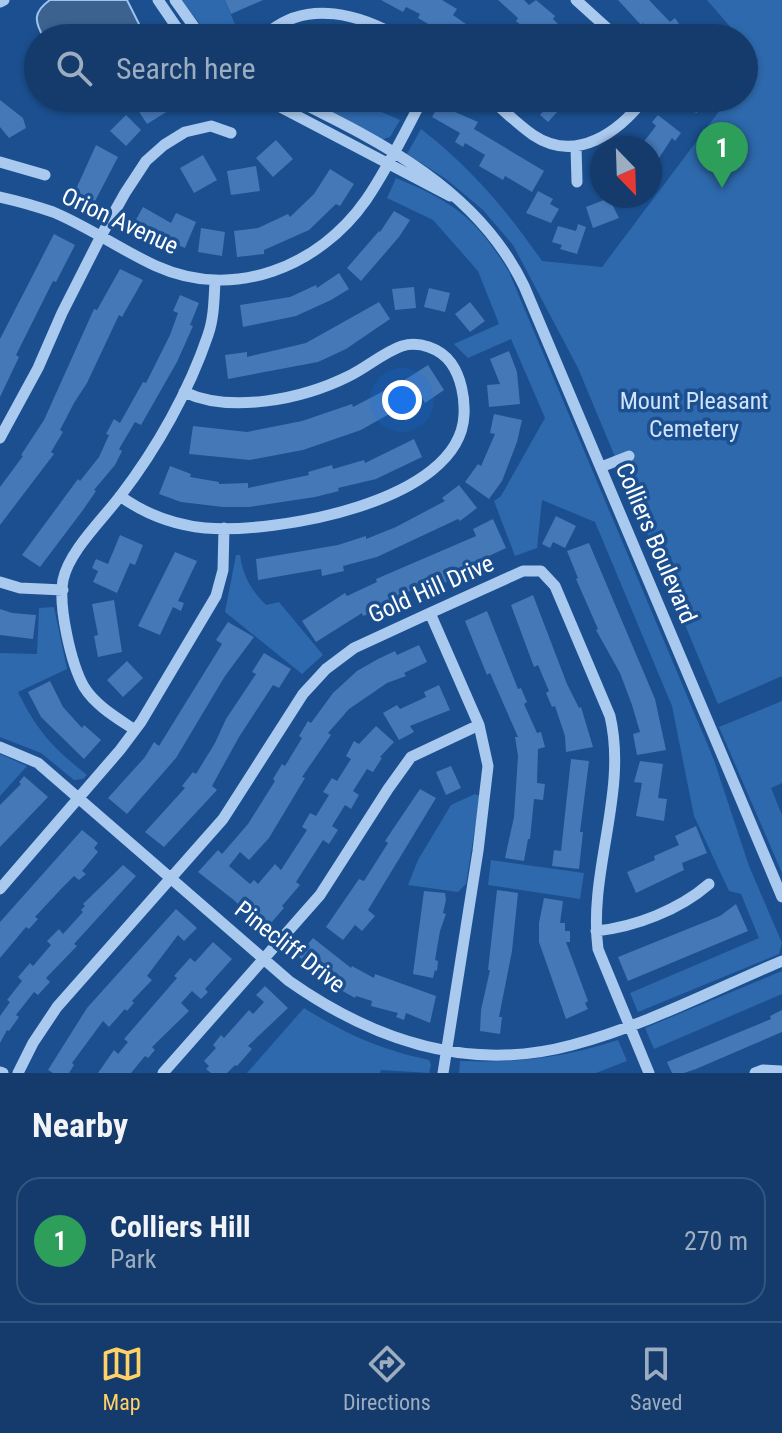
<!DOCTYPE html>
<style>
:root{--surface:#143b6b;--page:#1d4271;--text:#f1f3f6;--muted:#9dadc1;--line:#33557e;--accent:#ffd166}
body{margin:0;font-family:"Roboto Condensed",sans-serif;background:var(--page);color:var(--text)}
.compass{position:absolute;left:590px;top:136px;width:72px;height:72px;border-radius:50%;background:var(--surface);box-shadow:0 2px 6px #0004;rotate:157deg}
.you{position:absolute;left:402px;top:400px;width:28px;height:28px;margin:-20px;border:6px solid #fff;border-radius:50%;background:#1a73e8;box-shadow:0 0 0 12px #1a73e833}
.badge{display:grid;place-items:center;width:52px;height:52px;border-radius:50%;background:var(--accent);color:#fff;font-size:26px;font-weight:700}
.pin{position:absolute;translate:-50% -66px;filter:drop-shadow(0 2px 4px #0008)}
.pin::after{content:'';position:absolute;top:42px;width:28px;height:24px;background:inherit;clip-path:polygon(0 0,100% 0,50% 100%)}
.list{margin:0;padding:0;list-style:none}
h2{display:flex;justify-content:space-between;align-items:center;height:104px;margin:0;padding:0 32px;font-size:34px}
h2 small{font-size:26px;font-weight:400;color:var(--muted)}
.list li{display:grid;grid-template-columns:52px 1fr auto;gap:24px;align-items:center;box-sizing:border-box;height:128px;margin:0 16px 16px;padding:0 16px;border:2px solid var(--line);border-radius:24px}
.list b{display:block;font-size:30px;white-space:nowrap}
.list p{margin:0;font-size:26px;white-space:nowrap;color:var(--muted)}
.list em{font-size:26px;font-style:normal;color:var(--muted)}
.icon{flex:none;width:44px;height:44px;fill:none;stroke:currentColor;stroke-width:2;stroke-linecap:round;stroke-linejoin:round}
.map{position:relative;flex:none;width:782px;height:1073px;overflow:hidden}
.search{position:absolute;background:var(--surface);box-shadow:0 2px 6px #0004;left:24px;right:24px;top:24px;height:88px;display:flex;align-items:center;gap:20px;box-sizing:border-box;padding:0 28px;border-radius:44px;color:var(--muted);font-size:30px}
.sheet{height:248px;background:var(--surface)}
nav{display:flex;justify-content:space-around;align-items:center;box-sizing:border-box;height:112px;border-top:2px solid var(--line);background:var(--surface);font-size:22px;color:var(--muted)}
nav a{display:grid;justify-items:center;gap:4px}
nav .on{color:var(--accent)}
.map>svg:first-child{display:block}
.green{fill:#2e69ad}
.water{fill:#3c6290;stroke:#9cc4f0;stroke-width:2}
.building{fill:#4478b7}
.lines{fill:none;stroke-linecap:round;stroke-linejoin:round}
.minor{stroke:#a9c9ee;stroke-width:11}
.labels{text-anchor:middle;dominant-baseline:central;stroke-width:7;stroke-linejoin:round;paint-order:stroke}
.street-label{font-size:24px;fill:#fff;stroke:#1b4f8f}
.park-label{font-size:24px;fill:#cfe3fa;stroke:#1b4f8f}
</style>
<div class="map">
<svg width="782" height="1073" viewBox="0 0 782 1073">
<rect width="100%" height="100%" fill="#1b4f8f"/>
<path class="green" d="M 181,0 L 225,0 L 238,32 L 255,31 L 257,38 L 211,38 Z
M 707,0 L 782,0 L 782,676 L 718,704 L 578,368 L 513,245 L 483,210 L 446,179 L 407,154 L 421,129 C 471,168 506,209 542,261 L 602,267 L 729,98 L 744,98 L 744,79 L 758,60 L 744,43 L 744,38 L 740,38 Z
M 303,98 L 349,98 L 400,120 L 390,137 L 381,140 Z
M 396,178 C 454,202 476,218 509,272 L 714,760 L 749,866 L 782,943 L 779,954 L 638,1012 L 630,993 L 759,938 L 741,894 L 729,891 L 694,816 L 672,706 L 595,522 L 542,500 L 537,548 L 515,556 L 494,501 L 501,496 L 545,418 L 511,339 L 468,358 L 454,344 L 499,324 L 478,271 L 433,220 L 387,198 Z
M 236,555 L 240,555 C 243,576 251,590 266,605 L 279,602 L 323,655 L 302,674 L 225,612 Z
M 54,607 L 67,669 L 18,692 C 37,731 53,748 87,775 L 83,779 L 74,780 L 41,753 L 0,737 L 0,653 L 37,654 L 39,608 Z
M 782,701 L 782,783 L 771,788 L 782,815 L 782,873 L 719,727 Z
M 0,754 L 27,766 L 0,796 Z
M 475,794 L 480,796 L 466,884 L 458,892 L 408,885 L 418,860 L 451,805 Z
M 491,860 L 584,873 L 580,899 L 488,885 Z
M 782,971 L 782,994 L 654,1049 L 645,1028 Z
M 304,1008 C 348,1035 379,1049 429,1060 L 431,1065 L 429,1073 L 381,1070 L 380,1073 L 247,1073 Z
M 618,1040 L 627,1061 L 596,1073 L 459,1073 L 460,1061 C 518,1063 563,1058 618,1040 Z"/>
<path class="water" d="M 50,0 L 127,0 L 146,38 L 44,38 C 34,21 33,12 50,0 Z"/>
<path class="building" d="M 225,0 L 263,0 L 231,14 Z
M 381,0 L 442,0 L 457,9 L 453,15 L 486,38 L 452,38 L 418,18 L 420,14 L 406,7 L 403,12 Z
M 498,0 L 524,0 L 529,5 L 536,0 L 555,16 L 553,19 L 572,38 L 536,38 L 516,21 L 518,18 Z
M 618,0 L 649,0 L 670,22 L 675,18 L 689,38 L 653,38 L 643,23 L 641,25 Z
M 143,98 L 159,98 L 168,111 L 147,124 L 134,104 Z
M 533,98 L 570,98 L 548,122 L 540,115 L 545,109 Z
M 685,98 L 703,98 L 697,113 L 681,108 Z
M 0,100 L 23,118 L 26,128 L 9,138 L 0,127 Z
M 451,101 L 459,106 L 455,112 L 478,122 L 474,129 L 544,171 L 532,192 L 505,176 L 503,180 L 479,166 L 485,155 L 465,143 L 463,147 L 455,142 L 460,133 L 432,117 L 440,103 L 448,107 Z
M 126,115 L 141,130 L 126,146 L 110,131 Z
M 658,115 L 681,133 L 675,141 L 672,138 L 650,172 L 650,148 L 639,148 L 656,126 L 652,122 Z
M 276,140 L 293,159 L 273,177 L 256,158 Z
M 96,145 L 118,157 L 92,207 L 72,198 Z
M 203,155 L 217,180 L 194,193 L 180,168 Z
M 256,166 L 260,191 L 231,195 L 227,171 Z
M 330,169 L 354,184 L 340,206 L 336,204 L 309,230 L 264,250 L 264,254 L 237,257 L 234,231 L 258,228 L 288,214 L 290,217 L 314,194 Z
M 538,191 L 553,199 L 550,204 L 559,209 L 551,223 L 526,213 Z
M 609,198 L 619,218 L 593,228 L 586,207 Z
M 143,207 L 171,223 L 176,213 L 196,222 L 185,248 L 152,234 L 150,238 L 132,227 Z
M 394,211 L 410,220 L 399,237 L 361,281 L 347,268 L 379,231 L 380,232 Z
M 578,224 L 586,227 L 577,254 L 560,249 L 562,245 L 552,242 L 558,226 L 576,231 Z
M 201,228 L 225,232 L 222,256 L 198,252 Z
M 54,234 L 75,245 L 56,282 L 53,281 L 16,355 L 19,357 L 0,397 L 0,339 Z
M 120,269 L 143,280 L 122,317 L 119,315 L 87,383 L 74,403 L 60,430 L 63,432 L 51,452 L 54,454 L 0,525 L 0,487 L 23,456 L 21,455 L 44,420 L 94,309 L 97,310 Z
M 339,273 L 349,289 L 331,300 L 296,316 L 243,327 L 240,305 L 290,297 L 316,285 L 317,288 Z
M 414,287 L 416,308 L 395,310 L 392,289 Z
M 429,288 L 450,293 L 445,312 L 424,307 Z
M 180,295 L 199,303 L 190,325 L 193,326 L 177,362 L 141,425 L 135,422 L 119,449 L 122,451 L 115,465 L 94,490 L 96,491 L 83,510 L 40,567 L 22,555 L 78,479 L 80,481 L 99,457 L 109,435 L 106,434 L 114,419 L 120,423 L 143,382 L 146,383 L 170,335 L 178,313 L 173,311 Z
M 379,302 L 390,319 L 346,349 L 318,362 L 228,379 L 225,355 L 247,352 L 247,357 L 306,343 Z
M 470,302 L 485,321 L 470,332 L 455,314 Z
M 509,351 L 517,372 L 520,404 L 489,407 L 487,385 L 500,384 L 490,359 Z
M 428,365 L 444,390 L 425,403 L 421,396 L 361,430 L 303,450 L 250,460 L 189,454 L 193,426 L 247,432 L 302,421 L 352,404 L 353,407 L 403,381 Z
M 494,414 L 522,420 L 517,442 L 502,481 L 489,499 L 465,482 L 478,464 L 481,466 L 495,434 L 490,433 Z
M 414,439 L 422,457 L 376,479 L 338,488 L 339,491 L 315,497 L 249,507 L 223,507 L 181,502 L 159,494 L 170,466 L 191,474 L 190,477 L 219,482 L 219,484 L 248,483 L 248,488 L 309,475 L 308,472 L 332,465 L 333,469 L 364,460 L 365,463 Z
M 459,485 L 477,508 L 460,521 L 458,519 L 377,557 L 343,566 L 344,571 L 322,576 L 321,569 L 258,580 L 256,559 L 338,545 L 366,536 L 366,539 L 396,527 L 445,501 L 442,498 Z
M 556,516 L 576,526 L 565,548 L 553,542 L 550,548 L 542,544 Z
M 493,519 L 506,548 L 457,571 L 459,576 L 438,586 L 436,580 L 382,603 L 384,607 L 363,616 L 362,613 L 316,642 L 302,621 L 345,593 L 347,596 L 377,582 L 376,579 L 476,536 L 473,529 Z
M 120,535 L 143,545 L 135,565 L 130,563 L 117,593 L 93,582 L 98,571 L 92,568 L 96,559 L 108,564 Z
M 589,543 L 655,699 L 666,750 L 637,755 L 633,734 L 640,732 L 632,705 L 620,673 L 596,630 L 598,629 L 576,579 L 578,578 L 567,551 Z
M 175,552 L 197,561 L 178,601 L 184,603 L 181,611 L 173,607 L 160,635 L 138,626 Z
M 533,595 L 567,684 L 579,708 L 581,707 L 593,747 L 566,752 L 565,736 L 555,706 L 552,707 L 546,693 L 549,691 L 538,665 L 534,667 L 511,605 Z
M 114,600 L 122,652 L 98,657 L 94,636 L 98,635 L 92,604 Z
M 0,609 L 12,613 L 36,615 L 33,639 L 0,635 Z
M 487,611 L 518,689 L 521,688 L 527,702 L 524,704 L 537,733 L 541,732 L 545,747 L 538,749 L 537,783 L 545,784 L 543,800 L 534,799 L 530,839 L 528,839 L 524,861 L 505,858 L 514,817 L 518,756 L 515,737 L 518,737 L 490,673 L 487,675 L 465,621 Z
M 228,622 L 254,637 L 225,676 L 176,758 L 127,814 L 108,798 L 145,757 L 154,742 L 159,746 L 222,644 L 216,640 Z
M 419,645 L 427,662 L 404,673 L 406,676 L 387,683 L 349,709 L 328,733 L 331,735 L 302,777 L 305,778 L 269,838 L 249,860 L 240,852 L 229,866 L 250,884 L 254,880 L 258,884 L 275,864 L 281,870 L 307,830 L 302,827 L 310,813 L 316,816 L 329,795 L 323,792 L 332,778 L 337,781 L 351,759 L 346,756 L 354,741 L 359,744 L 376,726 L 394,742 L 380,757 L 382,758 L 373,772 L 367,769 L 353,791 L 359,795 L 351,809 L 345,805 L 332,826 L 338,830 L 329,844 L 323,840 L 296,882 L 300,885 L 282,906 L 284,908 L 264,931 L 235,901 L 198,872 L 218,850 L 222,854 L 248,824 L 275,781 L 273,779 L 282,764 L 285,766 L 302,738 L 299,736 L 308,721 L 311,723 L 333,693 L 357,671 L 378,659 L 395,651 L 397,655 Z
M 264,653 L 291,669 L 279,688 L 273,685 L 239,737 L 212,786 L 217,790 L 164,847 L 145,832 L 185,788 L 182,786 L 193,772 L 196,774 L 215,743 L 226,719 L 256,674 L 252,672 Z
M 127,661 L 143,678 L 123,697 L 107,680 Z
M 50,681 L 63,707 L 82,728 L 84,725 L 101,740 L 84,759 L 41,717 L 28,692 Z
M 439,685 L 450,710 L 410,726 L 414,732 L 399,740 L 383,713 L 397,705 L 400,709 L 426,697 L 424,692 Z
M 571,759 L 589,761 L 580,832 L 583,832 L 579,869 L 552,866 L 554,850 L 561,851 Z
M 640,761 L 663,764 L 658,798 L 667,799 L 664,821 L 636,816 L 642,783 L 634,782 Z
M 451,766 L 461,788 L 446,795 L 436,772 Z
M 24,776 L 48,797 L 0,847 L 0,805 L 21,784 L 19,782 Z
M 420,789 L 436,798 L 368,910 L 375,916 L 362,931 L 355,925 L 343,940 L 326,927 L 359,879 L 364,881 L 388,843 L 385,841 Z
M 696,826 L 707,853 L 682,863 L 684,870 L 636,893 L 627,872 L 655,860 L 654,856 L 679,845 L 675,836 Z
M 82,830 L 98,843 L 94,848 L 98,852 L 82,871 L 86,874 L 79,880 L 74,876 L 61,889 L 35,917 L 38,919 L 29,929 L 26,927 L 0,958 L 0,922 Z
M 123,865 L 136,876 L 74,944 L 77,946 L 46,978 L 50,982 L 38,995 L 34,992 L 16,1015 L 19,1017 L 9,1031 L 7,1030 L 0,1043 L 0,1016 L 10,1002 L 7,1000 L 22,981 L 18,977 L 30,963 L 33,966 L 51,945 L 47,941 L 59,929 L 63,934 L 83,912 L 81,910 L 85,906 L 83,904 Z
M 497,890 L 518,893 L 512,951 L 499,1017 L 502,1017 L 500,1034 L 480,1031 L 481,1010 L 490,970 L 488,970 Z
M 424,891 L 445,893 L 446,900 L 443,913 L 446,914 L 440,931 L 435,960 L 438,961 L 437,971 L 435,970 L 433,978 L 413,974 Z
M 544,898 L 563,901 L 560,923 L 565,923 L 565,931 L 570,931 L 570,942 L 566,942 L 588,1001 L 585,1003 L 588,1009 L 566,1019 L 539,942 L 539,923 Z
M 736,904 L 748,931 L 628,981 L 618,957 L 720,916 Z
M 176,909 L 197,928 L 184,941 L 178,935 L 147,976 L 152,980 L 132,1001 L 134,1003 L 127,1011 L 125,1009 L 109,1027 L 103,1021 L 72,1063 L 74,1065 L 69,1073 L 53,1073 L 48,1070 L 87,1008 Z
M 313,938 L 351,968 L 352,966 L 374,978 L 375,974 L 436,996 L 430,1023 L 406,1013 L 404,1020 L 396,1017 L 398,1013 L 371,1006 L 372,1001 L 356,996 L 355,998 L 339,989 L 298,956 Z
M 213,942 L 232,959 L 205,989 L 208,992 L 201,999 L 192,991 L 181,1003 L 189,1011 L 152,1047 L 155,1050 L 148,1058 L 145,1056 L 131,1073 L 98,1073 L 114,1050 L 118,1054 L 128,1042 L 124,1039 L 177,978 L 174,976 L 190,958 L 195,962 Z
M 265,986 L 288,1008 L 248,1046 L 252,1049 L 237,1066 L 235,1065 L 227,1073 L 211,1073 L 206,1069 L 209,1066 L 204,1061 L 216,1048 L 213,1045 L 221,1035 L 224,1038 L 249,1010 L 253,1014 L 264,1002 L 256,995 Z
M 782,1010 L 782,1032 L 696,1069 L 684,1073 L 672,1073 L 667,1062 L 771,1019 L 770,1016 Z"/>
<g class="lines">
<path class="minor" d="M 158,0 L 184,38
M 175,0 L 202,38
M 576,0 L 618,38
M 0,2 L 4,0
M 270,31 C 309,0 359,14 401,38
M 263,98 L 450,196
M 292,98 C 383,143 478,190 524,286 L 782,897
M 489,98 C 504,110 517,124 533,135 C 576,164 619,132 645,98
M 576,147 L 577,182
M 0,162 L 45,175
M 0,197 C 18,201 36,206 53,212 C 89,227 121,250 156,266 C 234,301 319,267 366,200 C 388,168 405,132 423,98
M 0,438 L 38,368 L 62,313 L 101,236 L 125,193 L 146,161 L 164,145 L 185,132 L 211,126 L 231,133
M 601,467 L 629,456
M 120,496 C 145,514 175,525 205,528 C 273,534 460,503 464,415 C 465,398 461,377 451,363 C 440,348 419,341 402,346 C 384,352 366,368 349,376 C 303,399 231,414 184,392
M 0,582 L 20,588 L 63,590
M 430,613 L 479,725 L 488,766 L 478,851 L 443,1073
M 135,730 C 117,718 96,706 84,687 C 71,664 58,606 63,580 C 69,551 103,519 121,495 C 157,448 189,391 208,335 C 214,318 214,299 215,281
M 0,747 L 38,763 L 289,981 C 373,1040 469,1073 572,1045 C 644,1026 713,990 782,961
M 0,889 L 120,750 L 141,722 L 216,596 L 223,570 L 224,528
M 596,931 C 635,927 679,910 709,884
M 0,1072 L 3,1073
M 18,1073 L 33,1043 L 57,1007 L 223,819 L 303,694 L 326,669 L 354,648 L 430,613 L 523,571 L 541,571 L 555,586 L 610,716 C 628,793 588,871 598,949 L 649,1073
M 163,1073 L 320,895 L 388,789 L 411,757 L 479,725
M 755,1073 L 763,1070 L 781,1071"/>
</g>
<g class="labels">
<g class="street-label">
<text transform="translate(120 221) rotate(25)">Orion Avenue</text>
<text transform="translate(656 543) rotate(67)">Colliers Boulevard</text>
<text transform="translate(431 589) rotate(-24)">Gold Hill Drive</text>
<text transform="translate(290 947) rotate(38)">Pinecliff Drive</text>
</g>
<g class="park-label">
<text x="694" y="401">Mount Pleasant<tspan x="694" dy="28">Cemetery</tspan></text>
</g>
</g>
</svg>
<svg class="compass" viewBox="-18 -18 36 36"><path d="M0-13l5 13h-10z" fill="#e53935"/><path d="M0 13l5-13h-10z" fill="#9dadc1"/></svg>
<div class="you"></div>
<div class="pin badge" style="left:722px;top:188px;background:#2e9e5b">1</div>
<div class="search"><svg class="icon" aria-label="search" viewBox="0 0 24 24"><circle cx="10" cy="10" r="6"/><path d="M15 15l6 6"/></svg>Search here</div>
</div>
<section class="sheet">
<h2>Nearby<small></small></h2>
<ul class="list">
<li><span class="badge" style="background:#2e9e5b">1</span><div><b>Colliers Hill</b><p>Park</p></div><em>270 m</em></li>
</ul>
</section>
<nav>
<a class="on"><svg class="icon" aria-label="map" viewBox="0 0 24 24"><path d="M3 6l6-2 6 2 6-2v14l-6 2-6-2-6 2zM9 4v14M15 6v14"/></svg>Map</a>
<a><svg class="icon" aria-label="directions" viewBox="0 0 24 24"><path d="M12 3l9 9-9 9-9-9zM9 14v-3h6M13 9l2 2-2 2"/></svg>Directions</a>
<a><svg class="icon" aria-label="saved" viewBox="0 0 24 24"><path d="M7 4h10v16l-5-4-5 4z"/></svg>Saved</a>
</nav>
